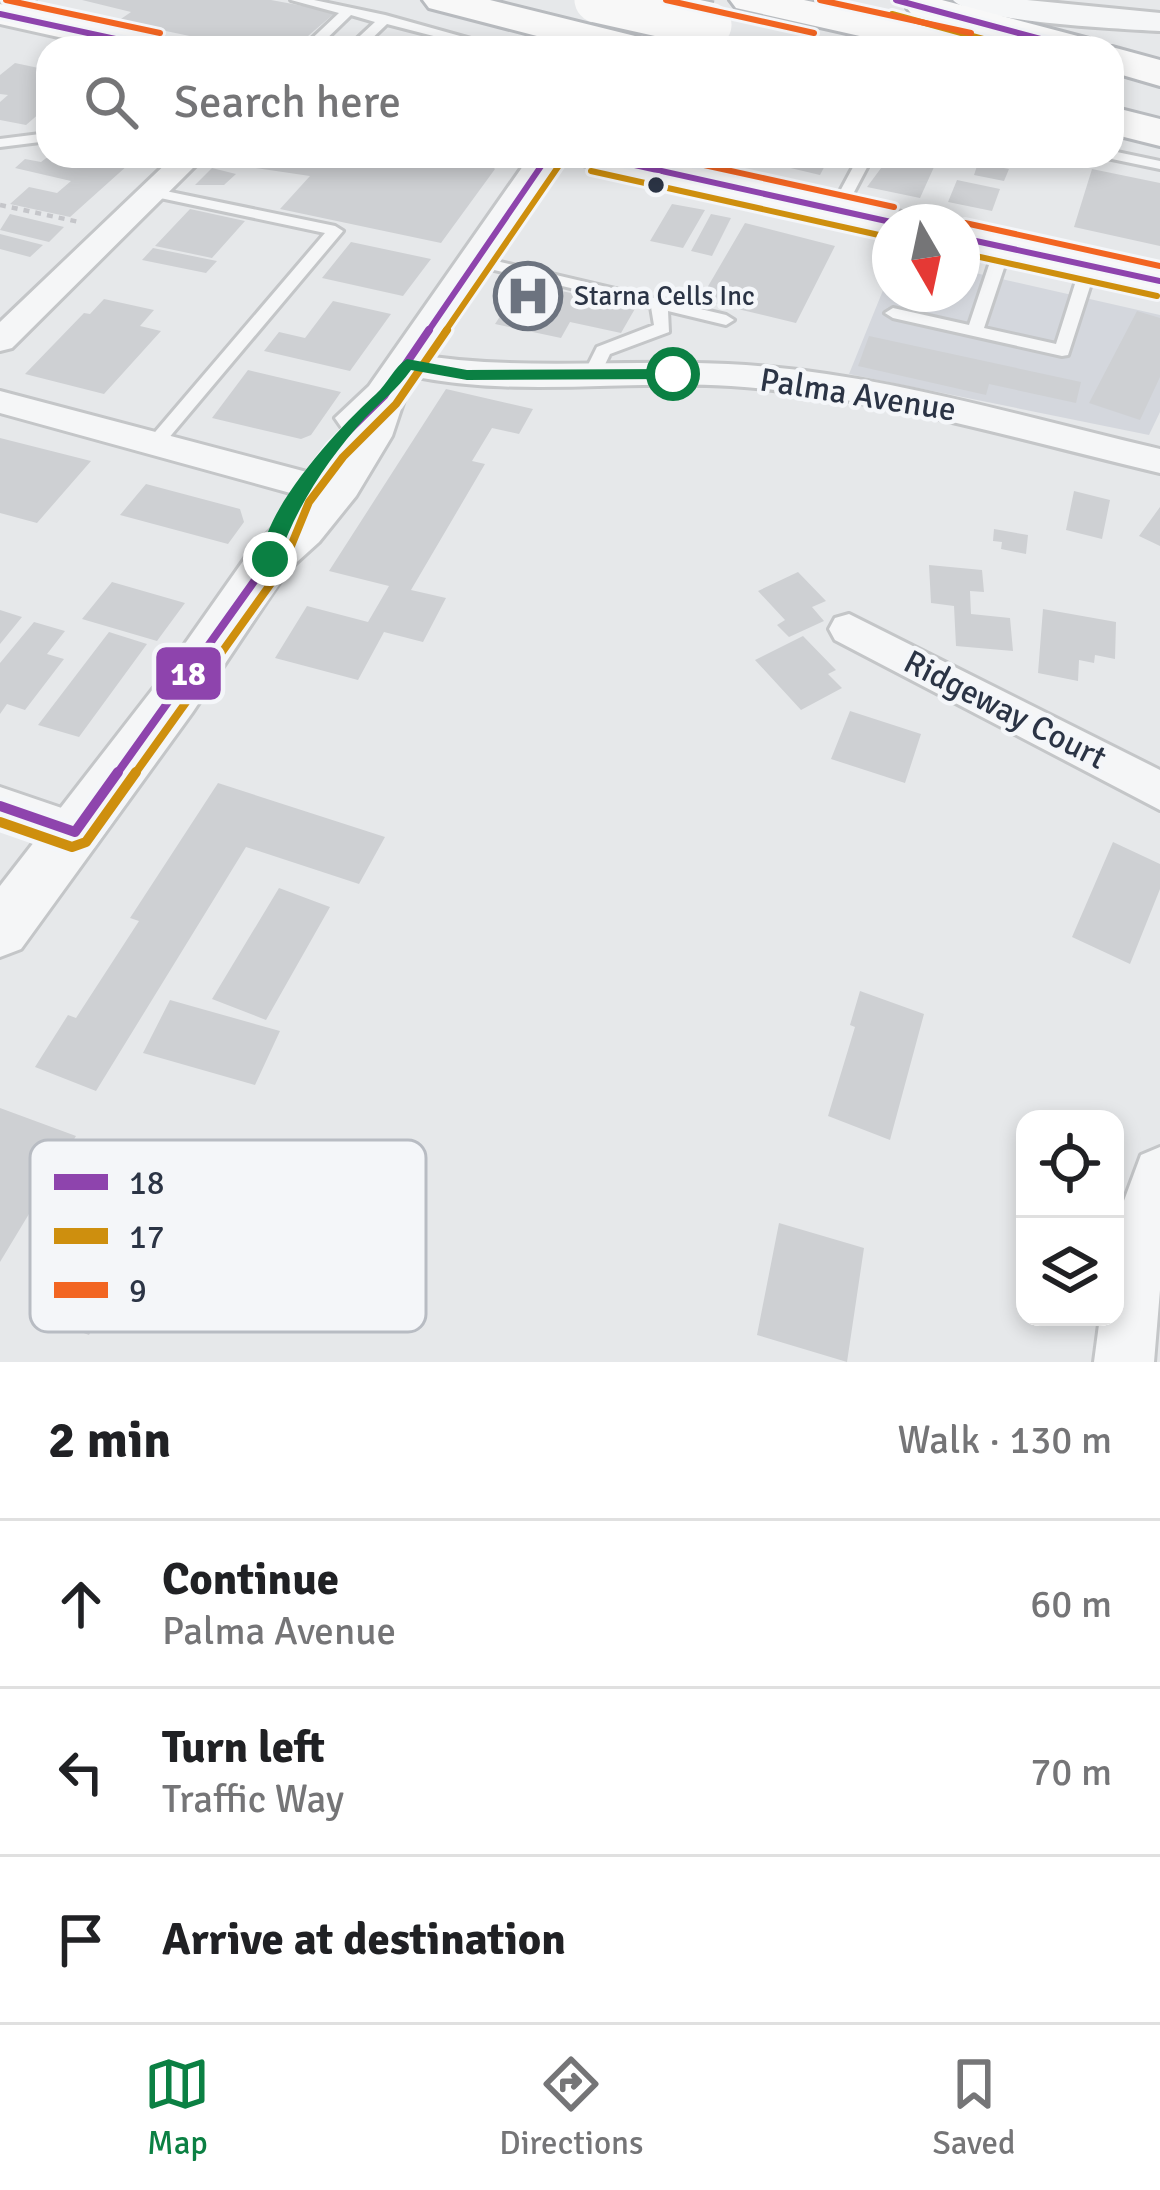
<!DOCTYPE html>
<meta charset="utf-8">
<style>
:root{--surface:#fff;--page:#f2f2f2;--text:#202124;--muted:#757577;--line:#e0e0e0;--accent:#0b8043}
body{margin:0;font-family:Signika,sans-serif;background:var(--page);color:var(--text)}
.controls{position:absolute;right:36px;bottom:36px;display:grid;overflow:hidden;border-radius:24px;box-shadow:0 6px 18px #0003}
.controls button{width:108px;height:108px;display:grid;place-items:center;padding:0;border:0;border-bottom:3px solid var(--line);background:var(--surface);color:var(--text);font:60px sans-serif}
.compass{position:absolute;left:872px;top:204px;width:108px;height:108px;border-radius:50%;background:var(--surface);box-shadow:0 6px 18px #0003;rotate:171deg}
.stop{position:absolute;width:36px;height:36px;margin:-27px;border:9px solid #0b8043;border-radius:50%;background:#fff}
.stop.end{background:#0b8043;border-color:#fff;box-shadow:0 3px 12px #0008}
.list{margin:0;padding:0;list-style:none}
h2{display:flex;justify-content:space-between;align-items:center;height:156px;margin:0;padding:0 48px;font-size:51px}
h2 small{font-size:39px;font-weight:400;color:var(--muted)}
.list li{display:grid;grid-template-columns:78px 1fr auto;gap:36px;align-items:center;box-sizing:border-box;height:168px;padding:0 48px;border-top:3px solid var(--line)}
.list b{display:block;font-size:45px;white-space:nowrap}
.list p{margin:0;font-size:39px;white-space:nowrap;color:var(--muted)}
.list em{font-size:39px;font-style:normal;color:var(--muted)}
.icon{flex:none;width:66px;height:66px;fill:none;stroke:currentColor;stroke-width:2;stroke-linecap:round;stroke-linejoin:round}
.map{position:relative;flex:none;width:1160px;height:1362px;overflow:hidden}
.search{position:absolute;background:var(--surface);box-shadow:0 6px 18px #0003;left:36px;right:36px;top:36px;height:132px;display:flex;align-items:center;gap:30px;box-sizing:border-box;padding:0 42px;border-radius:36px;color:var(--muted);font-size:45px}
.sheet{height:660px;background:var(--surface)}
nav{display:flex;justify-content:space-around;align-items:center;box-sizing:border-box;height:168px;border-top:3px solid var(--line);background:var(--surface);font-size:33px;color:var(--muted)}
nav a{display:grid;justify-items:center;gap:6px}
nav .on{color:var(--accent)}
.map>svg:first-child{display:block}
.built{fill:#d4d7dd}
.building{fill:#ced0d3}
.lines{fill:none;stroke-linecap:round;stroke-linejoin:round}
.service-casing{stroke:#c4c6c8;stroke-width:6}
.minor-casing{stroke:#c4c6c8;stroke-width:6}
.tertiary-casing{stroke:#c4c6c8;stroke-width:6}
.secondary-casing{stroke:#c4c6c8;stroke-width:6}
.motorway-casing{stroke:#b8bbbf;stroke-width:6}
.path{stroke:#c5c6ca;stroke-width:4.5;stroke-dasharray:6 6;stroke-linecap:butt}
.service{fill:#f5f6f7;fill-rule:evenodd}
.minor{fill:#f5f6f7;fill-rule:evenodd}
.tertiary{fill:#f5f6f7;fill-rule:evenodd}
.secondary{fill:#f8f8f8;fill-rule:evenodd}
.motorway{fill:#f8f8f8;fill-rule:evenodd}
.motorway-bridge-casing{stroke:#b8bbbf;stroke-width:50;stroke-linecap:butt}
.motorway-bridge{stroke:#f8f8f8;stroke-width:45}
.bus-1-far2-casing{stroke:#f4f6f9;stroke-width:12}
.bus-1-far1-casing{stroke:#f4f6f9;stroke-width:15}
.bus-1-casing{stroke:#f4f6f9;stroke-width:20}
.bus-2-far2-casing{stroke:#f4f6f9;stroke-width:12}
.bus-2-far1-casing{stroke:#f4f6f9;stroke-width:15}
.bus-2-casing{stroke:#f4f6f9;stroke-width:20}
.bus-3-casing{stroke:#f4f6f9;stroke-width:12}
.bus-1-far2{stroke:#8e44ad;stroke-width:6}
.bus-1-far1{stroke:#8e44ad;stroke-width:8}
.bus-1{stroke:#8e44ad;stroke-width:10}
.bus-2-far2{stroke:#ce8f0e;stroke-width:6}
.bus-2-far1{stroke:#ce8f0e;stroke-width:8}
.bus-2{stroke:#ce8f0e;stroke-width:10}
.bus-3{stroke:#f26522;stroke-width:6}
.route{fill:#0b8043}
.bus-dot{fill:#2b3445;stroke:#f4f6f9;stroke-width:4.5}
.labels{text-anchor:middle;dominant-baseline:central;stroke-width:9;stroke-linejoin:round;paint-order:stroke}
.far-poi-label{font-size:27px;fill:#2b3445;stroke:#f4f6f9;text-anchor:start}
.street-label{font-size:33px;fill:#2b3445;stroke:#f4f6f9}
.key{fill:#f4f6f9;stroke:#b8bcc3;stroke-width:3}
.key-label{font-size:33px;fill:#2b3445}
.line-badge{stroke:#f4f6f9;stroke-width:4.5}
.badge-label{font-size:33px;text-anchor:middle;font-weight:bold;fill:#fff}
</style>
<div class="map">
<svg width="1160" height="1362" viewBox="0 0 1160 1362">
<rect width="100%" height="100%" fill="#e6e8ea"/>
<path class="built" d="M 962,270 L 1160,315 L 1160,412 L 1149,435 L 849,374 L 890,273 L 890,294 L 962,294 Z"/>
<path class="building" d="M 82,0 L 271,0 L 336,12 L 294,48 L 247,48 L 118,21 L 131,12 Z
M 15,63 L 48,70 L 48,106 L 26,125 L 0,120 L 0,102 L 8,95 L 0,94 L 0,75 Z
M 49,156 L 138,156 L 70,217 L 10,204 L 29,187 L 57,193 L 71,181 L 15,168 L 25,159 L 41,162 Z
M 230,156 L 456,156 L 489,163 L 495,169 L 441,243 L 280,209 L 310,176 L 223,163 Z
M 740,156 L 830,156 L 820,175 Z
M 890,156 L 939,156 L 920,198 L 867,187 Z
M 978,163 L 1009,169 L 1004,181 L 974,175 Z
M 212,168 L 236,174 L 224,185 L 195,185 Z
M 1092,169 L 1160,183 L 1160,246 L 1074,227 Z
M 957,180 L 1000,189 L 992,211 L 948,202 Z
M 672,204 L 705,210 L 683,248 L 650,241 Z
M 190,209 L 245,221 L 212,258 L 155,246 Z
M 10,214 L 64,227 L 49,242 L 0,230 Z
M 711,214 L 731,218 L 712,256 L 691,251 Z
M 745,223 L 835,246 L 796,323 L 700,300 Z
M 0,234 L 43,245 L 30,257 L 0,249 Z
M 351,242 L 431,259 L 403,296 L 322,278 Z
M 153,248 L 217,261 L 206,273 L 142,260 Z
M 522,283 L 586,296 L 636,307 L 621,333 L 570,322 L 561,338 L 495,324 Z
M 104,299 L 154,310 L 140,326 L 161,331 L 104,394 L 25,374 L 84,313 L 90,314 Z
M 333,301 L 391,314 L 350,371 L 264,351 L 279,332 L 305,338 Z
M 1137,311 L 1160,318 L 1160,377 L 1140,420 L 1089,403 Z
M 869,336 L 1081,382 L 1076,403 L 989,384 L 986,395 L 858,366 Z
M 248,370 L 341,392 L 311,435 L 301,439 L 212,418 Z
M 446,389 L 533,409 L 519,434 L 492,428 L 472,461 L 485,464 L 411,590 L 446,598 L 423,642 L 384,632 L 358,680 L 275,658 L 307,606 L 368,622 L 389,586 L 329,571 Z
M 0,438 L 91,461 L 37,523 L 0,513 Z
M 146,484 L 240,509 L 244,522 L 228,544 L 120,515 Z
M 1074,491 L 1110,500 L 1102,539 L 1066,530 Z
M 1160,507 L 1160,546 L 1139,536 Z
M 994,529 L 1028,535 L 1026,554 L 1001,549 L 1002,542 L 993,541 Z
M 929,565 L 982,570 L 984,592 L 970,591 L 971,614 L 1010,618 L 1013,651 L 956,646 L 954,606 L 931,603 Z
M 798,572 L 826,601 L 812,607 L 824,621 L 789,637 L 777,625 L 785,620 L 758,591 Z
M 112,582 L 185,603 L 157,641 L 82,619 Z
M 1043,609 L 1116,622 L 1115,659 L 1095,655 L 1094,663 L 1079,660 L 1078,681 L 1038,673 Z
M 0,610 L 22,617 L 0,644 Z
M 34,622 L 65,631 L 47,654 L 64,659 L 25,710 L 7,704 L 0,714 L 0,663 Z
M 109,632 L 147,644 L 79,737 L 38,725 Z
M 803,636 L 836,670 L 828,674 L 842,688 L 801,710 L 755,660 Z
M 850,711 L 921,734 L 905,783 L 831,759 Z
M 218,783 L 385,837 L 359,884 L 246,847 L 96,1091 L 35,1067 L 68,1015 L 76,1018 L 139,921 L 130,918 Z
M 1113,842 L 1160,864 L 1160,889 L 1130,964 L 1072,937 Z
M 279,888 L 330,907 L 266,1020 L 212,999 Z
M 860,991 L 924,1014 L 890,1140 L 828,1116 L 855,1027 L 850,1025 Z
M 170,1000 L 280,1031 L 255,1085 L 143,1053 Z
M 0,1108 L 76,1136 L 0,1262 Z
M 99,1198 L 151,1216 L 89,1335 L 65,1326 L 92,1275 L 63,1264 Z
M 779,1223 L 864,1248 L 847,1362 L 757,1335 Z"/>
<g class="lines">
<g class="service-casing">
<path id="service" d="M 21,0 L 35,0 L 11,19 L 3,19 L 3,13 Z
M 291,0 L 314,0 L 385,15 L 503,48 L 480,48 L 387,24 L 362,48 L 347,48 L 375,22 L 351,15 L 317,48 L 302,48 L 339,13 Z
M 48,133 L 48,141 L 0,147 L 0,139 Z
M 1112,151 L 1160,161 L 1160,169 L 1107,158 L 1112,156 Z
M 859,156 L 873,156 L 843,213 L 833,213 L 830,210 Z
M 151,188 L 335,226 L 343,231 L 162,446 L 156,448 L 147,442 L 150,438 L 325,233 L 146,195 L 144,192 Z
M 1003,242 L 1011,247 L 984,328 L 1056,344 L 1081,265 L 1089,260 L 1097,265 L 1068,355 L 1062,356 L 893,318 L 885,313 L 893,308 L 969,325 L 995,247 Z
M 475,256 L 726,315 L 734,320 L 726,325 L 668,311 L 669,332 L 610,354 L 598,379 L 592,380 L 583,375 L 597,347 L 654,325 L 651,307 L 469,264 L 469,258 Z"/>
</g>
<g class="minor-casing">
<path id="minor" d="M 174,156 L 205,156 L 12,348 L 0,351 L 0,322 Z
M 407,353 C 513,372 620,359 728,364 C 874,371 1018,416 1160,449 L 1160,473 C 1019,440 877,396 731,386 C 619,379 505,400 395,372 L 390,364 L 395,356 Z
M 0,391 L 318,475 L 324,484 L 318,493 L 305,497 L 0,413 Z
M 849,614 L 1160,770 L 1160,810 L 835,640 L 829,629 L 835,618 Z
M 0,787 L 91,818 L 98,832 L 91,846 L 75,851 L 0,825 Z
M 1160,1147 L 1160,1290 L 1154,1362 L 1094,1362 L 1100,1317 L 1115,1317 L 1115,1225 L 1141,1155 Z"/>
</g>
<g class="tertiary-casing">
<path id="tertiary" d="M 953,0 L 1027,0 L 1160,13 L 1160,31 C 1124,29 972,22 953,0 Z
M 530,156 L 566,156 L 405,397 L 392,436 L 356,496 L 319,542 L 287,571 L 192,713 L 21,949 L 0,957 L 0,886 L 156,685 L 253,547 L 305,498 L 351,430 L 342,428 L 335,418 L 369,386 Z"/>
</g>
<g class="secondary-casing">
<path id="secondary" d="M 0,4 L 170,40 L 175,48 L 108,48 L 0,24 Z
M 574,156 L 647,156 L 906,213 L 912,222 L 890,222 L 890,234 L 594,168 L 580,164 Z
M 962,225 L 1160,268 L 1160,294 L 962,251 Z"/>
</g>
<g class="motorway-casing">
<path id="motorway" d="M 423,0 L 490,0 L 639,37 L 645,46 L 583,48 L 429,8 Z
M 730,0 L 804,0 L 983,39 L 989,48 L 913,48 L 736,8 Z
M 913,0 L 942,0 L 1089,39 L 1095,48 L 1028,48 L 913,16 L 907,8 Z
M 1112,47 L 1160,60 L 1160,86 L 1112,72 L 1112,48 L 1106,48 Z
M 1112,107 L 1160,119 L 1160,146 L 1112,134 Z"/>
</g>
<path class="path" d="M 0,205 L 79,222"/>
<use href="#service" class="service"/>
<use href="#minor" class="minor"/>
<use href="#tertiary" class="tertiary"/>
<use href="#secondary" class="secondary"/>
<use href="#motorway" class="motorway"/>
<g class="motorway-bridge-casing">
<path id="motorway-bridge" d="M 597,0 L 709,25"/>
</g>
<use href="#motorway-bridge" class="motorway-bridge"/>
<g class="bus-1-far2-casing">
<path id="bus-1-far2" d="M 896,0 L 1074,48
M 0,14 L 157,48
M 594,156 L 891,222
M 962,238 L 1160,281
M 427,333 L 548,156"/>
</g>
<g class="bus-1-far1-casing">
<path id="bus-1-far1" d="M 116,775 L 270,559 L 297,494 L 332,447 L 384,396 L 429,330"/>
</g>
<g class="bus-1-casing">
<path id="bus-1" d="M 0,806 L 75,832 L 118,772"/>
</g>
<g class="bus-2-far2-casing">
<path id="bus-2-far2" d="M 892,14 L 1016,48
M 591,171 L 888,237
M 962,253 L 1157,296
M 444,333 L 560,164"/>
</g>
<g class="bus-2-far1-casing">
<path id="bus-2-far1" d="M 134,775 L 282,568 L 309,502 L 343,457 L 396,404 L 447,330"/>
</g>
<g class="bus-2-casing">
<path id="bus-2" d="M 0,822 L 72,847 L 86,842 L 136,772"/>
</g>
<g class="bus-3-casing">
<path id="bus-3" d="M 6,0 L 160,33
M 666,0 L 814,33
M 820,0 L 971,33
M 663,156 L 894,207
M 965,223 L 1160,266"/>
</g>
<use href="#bus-1-far2" class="bus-1-far2"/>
<use href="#bus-1-far1" class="bus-1-far1"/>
<use href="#bus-1" class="bus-1"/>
<use href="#bus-2-far2" class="bus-2-far2"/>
<use href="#bus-2-far1" class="bus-2-far1"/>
<use href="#bus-2" class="bus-2"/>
<use href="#bus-3" class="bus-3"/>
</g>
<path class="route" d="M 407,359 L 467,370 L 673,369 L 681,374 L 673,379 L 467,380 L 411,370 C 397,390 381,401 365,418 C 327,460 293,511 277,564 L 264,564 C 252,520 344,422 376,394 C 388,383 394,367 407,359 Z"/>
<defs>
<g id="hospital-ring" transform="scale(3.45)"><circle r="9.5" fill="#f4f6f9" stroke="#6c737f" stroke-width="1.5"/><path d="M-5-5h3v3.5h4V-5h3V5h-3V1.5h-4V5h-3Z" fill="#6c737f"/></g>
</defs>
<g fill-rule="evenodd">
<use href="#hospital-ring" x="528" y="296"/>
</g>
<circle class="bus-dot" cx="656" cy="185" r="10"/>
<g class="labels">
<g class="far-poi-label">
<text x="574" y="296">Starna Cells Inc</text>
</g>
<g class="street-label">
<text transform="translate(858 395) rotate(9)">Palma Avenue</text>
<text transform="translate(1005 710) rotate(27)">Ridgeway Court</text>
</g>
</g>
<rect x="30" y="1140" width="396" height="192" rx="18" class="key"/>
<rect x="54" y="1174" width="54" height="16" fill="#8e44ad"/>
<rect x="54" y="1228" width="54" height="16" fill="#ce8f0e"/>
<rect x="54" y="1282" width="54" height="16" fill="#f26522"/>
<g class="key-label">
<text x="129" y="1194">18</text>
<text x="129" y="1248">17</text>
<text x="129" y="1302">9</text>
</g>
<rect class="line-badge" x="154" y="645" width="69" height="57" rx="12" fill="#8e44ad"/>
<g class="badge-label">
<text x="188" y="685">18</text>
</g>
</svg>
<div class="controls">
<button><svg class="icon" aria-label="locate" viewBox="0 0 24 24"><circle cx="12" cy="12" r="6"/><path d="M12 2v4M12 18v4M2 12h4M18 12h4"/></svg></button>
<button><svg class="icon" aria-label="layers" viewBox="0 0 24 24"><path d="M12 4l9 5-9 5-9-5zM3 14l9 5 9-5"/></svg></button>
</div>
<svg class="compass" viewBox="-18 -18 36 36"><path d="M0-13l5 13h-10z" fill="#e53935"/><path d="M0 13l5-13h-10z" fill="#757577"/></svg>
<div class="stop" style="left:673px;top:374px"></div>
<div class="stop end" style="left:270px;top:559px"></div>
<div class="search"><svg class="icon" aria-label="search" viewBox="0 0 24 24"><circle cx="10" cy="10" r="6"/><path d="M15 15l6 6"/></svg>Search here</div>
</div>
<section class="sheet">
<h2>2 min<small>Walk · 130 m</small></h2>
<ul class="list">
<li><svg class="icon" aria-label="ahead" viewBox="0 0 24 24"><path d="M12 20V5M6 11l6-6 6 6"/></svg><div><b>Continue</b><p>Palma Avenue</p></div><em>60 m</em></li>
<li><svg class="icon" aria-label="left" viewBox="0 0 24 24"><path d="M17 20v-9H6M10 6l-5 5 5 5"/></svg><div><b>Turn left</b><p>Traffic Way</p></div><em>70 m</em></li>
<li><svg class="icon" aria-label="arrive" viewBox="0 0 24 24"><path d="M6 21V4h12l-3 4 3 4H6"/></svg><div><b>Arrive at destination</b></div></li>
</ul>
</section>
<nav>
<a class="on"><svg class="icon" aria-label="map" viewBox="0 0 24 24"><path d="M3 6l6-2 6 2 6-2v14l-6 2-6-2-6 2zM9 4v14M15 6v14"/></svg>Map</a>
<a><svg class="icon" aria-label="directions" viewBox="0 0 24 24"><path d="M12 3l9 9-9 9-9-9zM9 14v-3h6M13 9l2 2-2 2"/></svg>Directions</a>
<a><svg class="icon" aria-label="saved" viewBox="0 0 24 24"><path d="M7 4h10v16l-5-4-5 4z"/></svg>Saved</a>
</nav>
